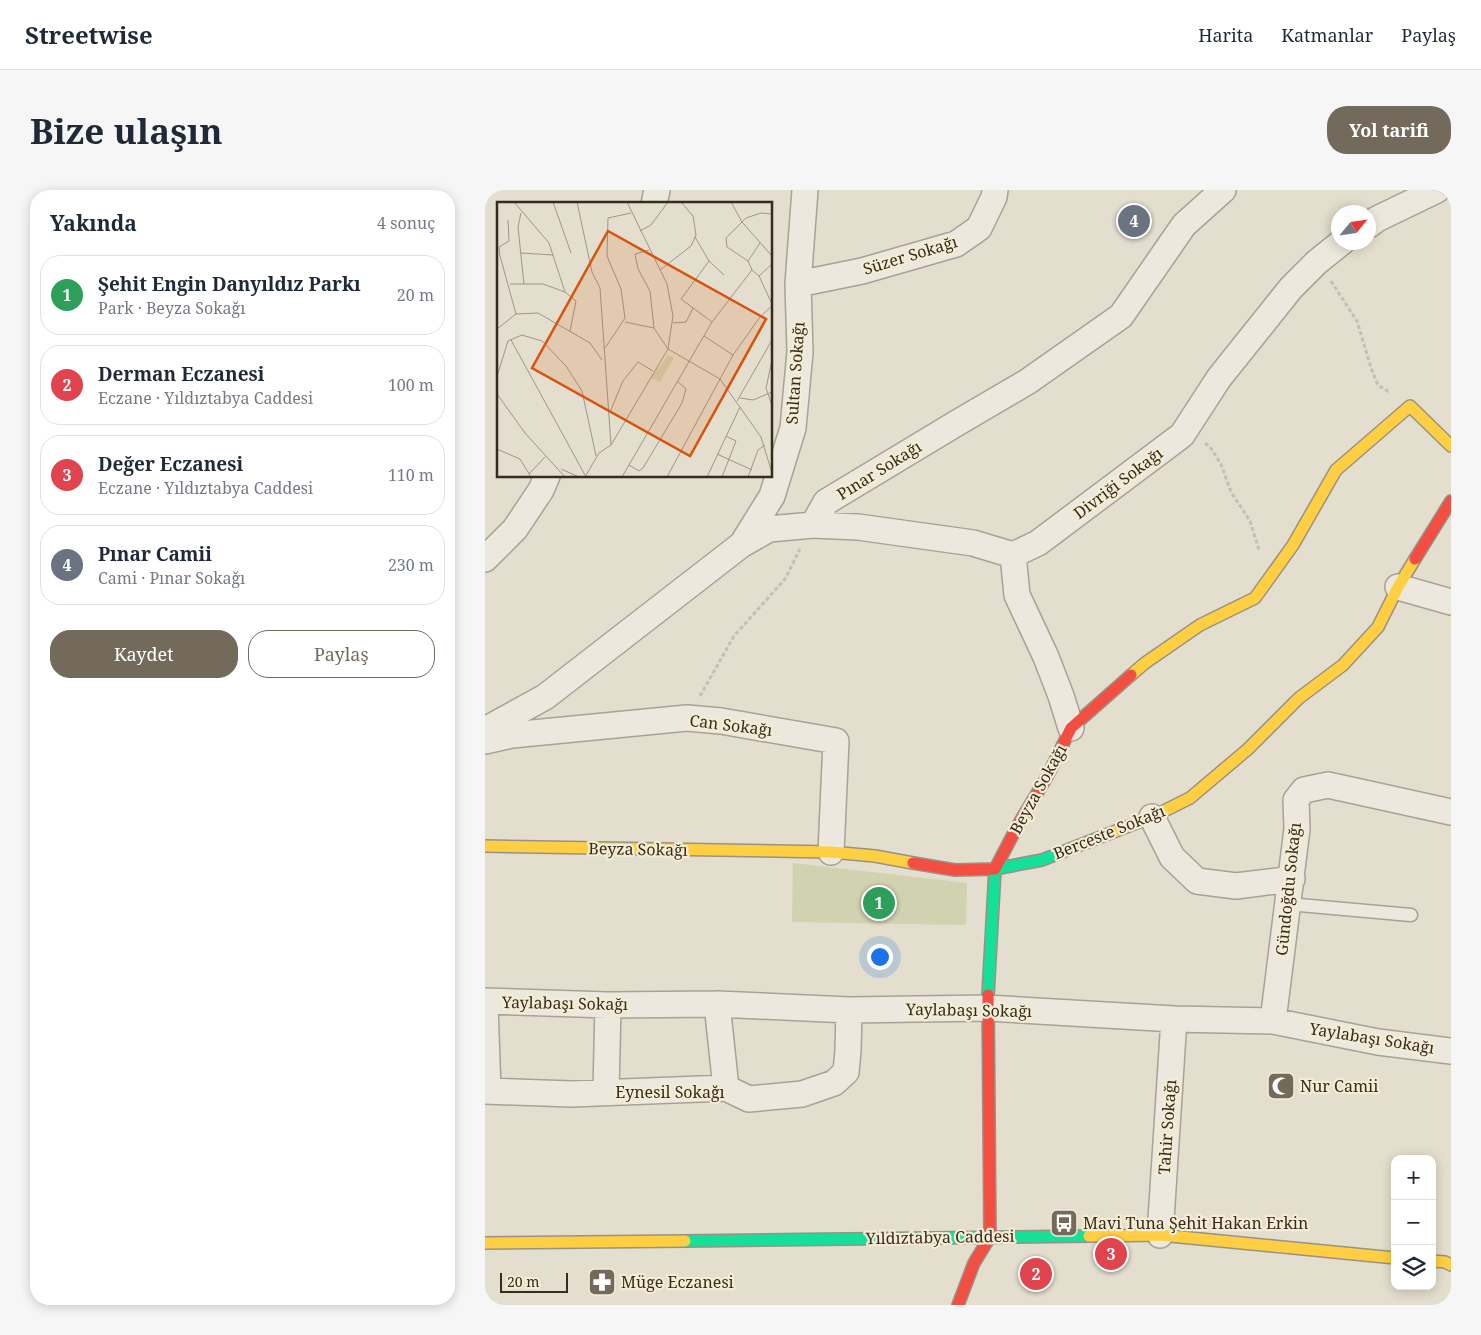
<!DOCTYPE html>
<html lang="tr">
<meta charset="utf-8">
<style>
:root{--surface:#fff;--page:#f6f6f7;--text:#1f2937;--muted:#747a83;--line:#e0e1e3;--accent:#736a5c}
body{margin:0;font-family:"Noto Serif",serif;background:var(--page);color:var(--text)}
.controls{position:absolute;right:15px;bottom:15px;display:grid;overflow:hidden;border-radius:10px;box-shadow:0 2px 12px #0003}
.controls button{width:45px;height:45px;display:grid;place-items:center;padding:0;border:0;border-bottom:1px solid var(--line);background:var(--surface);color:var(--text);font:25px sans-serif}
.compass{position:absolute;left:846px;top:15px;width:45px;height:45px;border-radius:50%;background:var(--surface);box-shadow:0 2px 12px #0003;rotate:61deg}
.scale{position:absolute;left:15px;bottom:12px;width:68px;box-sizing:border-box;padding-left:5px;border:2px solid #362b1f;border-top:0;font-size:14px;line-height:18px;white-space:nowrap;color:#362b1f;-webkit-text-stroke:4px #f4ecd3;paint-order:stroke}
.you{position:absolute;left:394px;top:766px;width:18px;height:18px;margin:-12px;border:4px solid #fff;border-radius:50%;background:#1a73e8;box-shadow:0 0 0 8px #1a73e833}
.badge{display:grid;place-items:center;width:32px;height:32px;border-radius:50%;background:var(--accent);color:#fff;font-size:16px;font-weight:700}
.pin{position:absolute;translate:-50% -50%;border:2px solid #fff;box-shadow:0 1px 5px #0006}
.list{margin:0;padding:0;list-style:none}
h2{display:flex;justify-content:space-between;align-items:center;height:65px;margin:0;padding:0 20px;font-size:21px}
h2 small{font-size:16px;font-weight:400;color:var(--muted)}
.list li{display:grid;grid-template-columns:32px 1fr auto;gap:15px;align-items:center;box-sizing:border-box;height:80px;margin:0 10px 10px;padding:0 10px;border:1px solid var(--line);border-radius:20px}
.list b{display:block;font-size:19px;white-space:nowrap}
.list p{margin:0;font-size:16px;white-space:nowrap;color:var(--muted)}
.list em{font-size:16px;font-style:normal;color:var(--muted)}
.actions{display:flex;gap:10px;padding:15px 20px}
.actions a{flex:1;padding:11px 0;border:1px solid var(--accent);border-radius:20px;text-align:center;font-size:18px;color:var(--accent)}
.actions .main{background:var(--accent);color:#fff}
.icon{flex:none;width:28px;height:28px;fill:none;stroke:currentColor;stroke-width:2;stroke-linecap:round;stroke-linejoin:round}
.map{position:relative;flex:none;width:966px;height:1115px;overflow:hidden;border-radius:20px}
header{display:flex;align-items:center;gap:30px;box-sizing:border-box;height:70px;padding:0 25px;background:var(--surface);border-bottom:1px solid var(--line)}
header strong{font-size:24px}
nav{display:flex;gap:28px;margin-inline-start:auto;font-size:18px}
.intro{display:flex;align-items:center;justify-content:space-between;box-sizing:border-box;height:120px;padding:0 30px}
h1{margin:0;font-size:35px}
.button{padding:12px 22px;border-radius:20px;background:var(--accent);color:#fff;font-size:18px;font-weight:700}
main{display:flex;gap:30px;padding:0 30px}
aside{flex:1;background:var(--surface);border-radius:20px;box-shadow:0 2px 12px #0003}
.map>svg:first-child{display:block}
.green{fill:#d0d2b0}
.lines{fill:none;stroke-linecap:round;stroke-linejoin:round}
.lane-casing{stroke:#a8a296;stroke-width:15}
.street-casing{stroke:#a8a296;stroke-width:28}
.fast-casing{stroke:#989286;stroke-width:14}
.slow-casing{stroke:#989286;stroke-width:14}
.jam-casing{stroke:#989286;stroke-width:14}
.path{stroke:#c3bfb5;stroke-width:3;stroke-dasharray:4 2.5;stroke-linecap:butt}
.lane{stroke:#ece8de;stroke-width:12}
.street{stroke:#ece8de;stroke-width:25}
.fast{stroke:#16e098;stroke-width:11}
.slow{stroke:#ffcf43;stroke-width:11}
.jam{stroke:#f24e42;stroke-width:11}
.labels{text-anchor:middle;dominant-baseline:central;stroke-width:4.5;stroke-linejoin:round;paint-order:stroke}
.street-label{font-size:16px;fill:#362b1f;stroke:#f4ecd3}
.poi-label{font-size:16px;fill:#362b1f;stroke:#f4ecd3;text-anchor:start}
.inset-road{fill:none;stroke:#9e9687;stroke-width:1}
.view{fill:#d6540e;fill-opacity:0.15;stroke:#d6540e;stroke-width:2.5}
.inset-edge{fill:none;stroke:#362b1f;stroke-width:2.5}
</style>
<header>
<strong>Streetwise</strong>
<nav><a>Harita</a><a>Katmanlar</a><a>Paylaş</a></nav>
</header>
<div class="intro"><h1>Bize ulaşın</h1><a class="button">Yol tarifi</a></div>
<main>
<aside>
<h2>Yakında<small>4 sonuç</small></h2>
<ul class="list">
<li><span class="badge" style="background:#2e9e5b">1</span><div><b>Şehit Engin Danyıldız Parkı</b><p>Park · Beyza Sokağı</p></div><em>20 m</em></li>
<li><span class="badge" style="background:#e0444e">2</span><div><b>Derman Eczanesi</b><p>Eczane · Yıldıztabya Caddesi</p></div><em>100 m</em></li>
<li><span class="badge" style="background:#e0444e">3</span><div><b>Değer Eczanesi</b><p>Eczane · Yıldıztabya Caddesi</p></div><em>110 m</em></li>
<li><span class="badge" style="background:#6b7280">4</span><div><b>Pınar Camii</b><p>Cami · Pınar Sokağı</p></div><em>230 m</em></li>
</ul>
<div class="actions"><a class="main">Kaydet</a><a>Paylaş</a></div>
</aside>
<div class="map">
<svg width="966" height="1115" viewBox="0 0 966 1115">
<rect width="100%" height="100%" fill="#e3decd"/>
<path class="green" d="M 308,673 L 482,693 L 481,735 L 307,732 Z"/>
<g class="lines">
<g class="lane-casing">
<path id="lane" d="M 803,714 L 926,725"/>
</g>
<g class="street-casing">
<path id="street" d="M 169,14 L 172,0
M 884,35 L 892,29 L 952,0
M 313,94 L 377,81 L 471,54 L 494,38 L 509,7 L 510,0
M 328,335 L 373,337 L 488,353 L 528,365 L 553,353 L 697,245 L 734,188 L 806,98 L 832,72 L 857,52
M 259,351 L 287,306 L 308,238 L 315,162 L 313,94 L 320,0
M 528,365 L 532,405 L 561,467 L 576,506 L 586,538
M 0,369 L 30,339 L 56,300 L 62,286
M 913,397 L 966,412
M 0,540 L 60,507 L 256,355 L 284,339 L 328,335 L 341,312 L 472,233 L 542,192 L 636,126 L 699,35 L 738,0
M 0,551 L 27,545 L 202,528 L 236,531 L 351,551 L 346,662
M 667,627 L 687,667 L 712,691 L 751,696 L 807,689
M 0,811 L 123,815 L 232,814 L 364,820 L 502,818 L 689,829 L 788,831 L 893,852 L 966,861
M 232,814 L 241,898
M 0,815 L 3,901
M 788,831 L 812,639 L 811,610 L 819,600 L 843,595 L 966,622
M 0,901 L 86,904 L 241,898 L 264,909 L 317,904 L 349,893 L 361,882 L 363,861 L 364,820
M 121,902 L 123,815
M 675,1045 L 689,829"/>
</g>
<g class="fast-casing">
<path id="fast" d="M 503,805 L 510,679 L 557,670 L 618,646
M 200,1051 L 604,1046"/>
</g>
<g class="slow-casing">
<path id="slow" d="M 646,485 L 660,473 L 715,435 L 770,408 L 808,355 L 851,280 L 925,216 L 966,256
M 618,646 L 667,627 L 705,608 L 763,559 L 814,508 L 858,475 L 893,437 L 913,397 L 930,369
M 0,656 L 346,662 L 390,666 L 428,673
M 604,1046 L 675,1045 L 910,1068
M 0,1053 L 200,1051
M 947,1071 L 960,1072 L 966,1075"/>
</g>
<g class="jam-casing">
<path id="jam" d="M 930,369 L 966,311
M 428,673 L 470,680 L 510,679 L 533,635 L 563,585 L 586,538 L 646,485
M 473,1115 L 489,1073 L 505,1047 L 503,805"/>
</g>
<path class="path" d="M 846,91 L 872,131 L 886,178 L 893,195 L 904,202
M 720,253 L 725,257 L 736,274 L 746,302 L 765,331 L 774,360
M 215,506 L 249,446 L 300,389 L 315,359"/>
<use href="#lane" class="lane"/>
<use href="#street" class="street"/>
<use href="#fast" class="fast"/>
<use href="#slow" class="slow"/>
<use href="#jam" class="jam"/>
</g>
<defs>
<g id="mosque-square" transform="scale(1.4375)"><rect x="-9" y="-9" width="18" height="18" rx="4" fill="#736a5c" stroke="#f4ecd3"/><path d="M3.5-4.9A6 6 0 1 0 3.5 4.9A5 5 0 1 1 3.5-4.9Z" fill="#fff"/></g>
<g id="bus-square" transform="scale(1.4375)"><rect x="-9" y="-9" width="18" height="18" rx="4" fill="#736a5c" stroke="#f4ecd3"/><path d="M-5-6H5V4H4V6H2V4H-2V6H-4V4H-5ZM-3.5-4V0h7V-4ZM-3.5 1.2v1.5H-2V1.2ZM2 1.2v1.5H3.5V1.2Z" fill="#fff"/></g>
<g id="pharmacy-square" transform="scale(1.4375)"><rect x="-9" y="-9" width="18" height="18" rx="4" fill="#736a5c" stroke="#f4ecd3"/><path d="M-2-6h4v4h4v4h-4v4h-4v-4h-4v-4h4Z" fill="#fff"/></g>
</defs>
<g fill-rule="evenodd">
<use href="#mosque-square" x="796" y="896"/>
<use href="#bus-square" x="579" y="1033"/>
<use href="#pharmacy-square" x="117" y="1092"/>
</g>
<g class="labels">
<g class="street-label">
<text transform="translate(425 65) rotate(-17)">Süzer Sokağı</text>
<text transform="translate(310 183) rotate(-86)">Sultan Sokağı</text>
<text transform="translate(394 280) rotate(-32)">Pınar Sokağı</text>
<text transform="translate(633 293) rotate(-37)">Divriği Sokağı</text>
<text transform="translate(246 535) rotate(7)">Can Sokağı</text>
<text transform="translate(553 599) rotate(-61)">Beyza Sokağı</text>
<text transform="translate(624 642) rotate(-22)">Berceste Sokağı</text>
<text transform="translate(153 659) rotate(1)">Beyza Sokağı</text>
<text transform="translate(803 699) rotate(-84)">Gündoğdu Sokağı</text>
<text transform="translate(80 813) rotate(1)">Yaylabaşı Sokağı</text>
<text transform="translate(484 820) rotate(1)">Yaylabaşı Sokağı</text>
<text transform="translate(887 848) rotate(9)">Yaylabaşı Sokağı</text>
<text x="185" y="902">Eynesil Sokağı</text>
<text transform="translate(682 937) rotate(-86)">Tahir Sokağı</text>
<text transform="translate(455 1047) rotate(-1)">Yıldıztabya Caddesi</text>
</g>
<g class="poi-label">
<text x="815" y="896">Nur Camii</text>
<text x="598" y="1033">Mavi Tuna Şehit Hakan Erkin</text>
<text x="136" y="1092">Müge Eczanesi</text>
</g>
</g>
<g transform="translate(12 12)">
<rect width="275" height="275" fill="#e3decd"/>
<path d="M 171,153 L 177,156 L 163,180 L 154,176 Z" fill="#d0d2b0"/>
<path class="inset-road" d="M 17,0 L 52,41 L 68,90 L 79,99 L 73,129M 56,0 L 74,51M 80,0 L 95,70 L 103,86 L 114,243M 130,0 L 170,82 L 176,114 L 171,147 L 223,177 L 264,235 L 275,271M 234,0 L 245,20 L 275,54M 24,11 L 21,25 L 27,82M 11,18 L 12,39 L 2,45 L 3,54 L 19,112M 143,29 L 154,23 L 171,0M 198,35 L 212,59 L 227,73M 24,51 L 56,53M 212,59 L 184,97 L 215,120M 251,59 L 263,41M 163,68 L 194,44 L 199,33 L 196,14 L 184,0M 255,68 L 251,59 L 230,45 L 229,36 L 249,16 L 264,11 L 275,12M 262,74 L 275,62M 13,82 L 46,82 L 68,90M 128,120 L 157,126M 176,121 L 189,120 L 196,106M 0,127 L 19,112 L 41,111 L 93,141 L 105,158M 207,134 L 236,153M 14,138 L 88,273M 108,146 L 128,116 L 124,87 L 110,54 L 111,16 L 134,11M 275,158 L 269,186 L 275,203M 0,174 L 11,139 L 25,133 L 45,139 L 69,164 L 85,189 L 99,254M 0,192 L 28,231 L 68,275M 243,196 L 256,198 L 275,190M 240,199 L 275,138M 113,210 L 126,179 L 141,160 L 156,169M 0,247 L 23,257 L 34,275M 220,252 L 255,268M 132,263 L 142,269 L 146,266 L 185,201 L 189,187 L 180,179M 64,267 L 82,275M 32,272 L 48,255M 88,275 L 102,251 L 114,243 L 171,147 L 157,126 L 153,89 L 141,67 L 138,52 L 152,48M 125,275 L 215,120 L 255,68 L 262,74 L 275,102M 170,275 L 236,153 L 263,115 L 275,104M 210,275 L 243,205M 225,275 L 239,239 L 229,234M 251,275 L 261,248 L 268,243"/>
<path class="view" d="M 111,29 L 269,117 L 193,254 L 35,166 Z"/>
<rect width="275" height="275" class="inset-edge"/>
</g>
</svg>
<div class="controls">
<button>+</button>
<button>−</button>
<button><svg class="icon" aria-label="layers" viewBox="0 0 24 24"><path d="M12 4l9 5-9 5-9-5zM3 14l9 5 9-5"/></svg></button>
</div>
<svg class="compass" viewBox="-18 -18 36 36"><path d="M0-13l5 13h-10z" fill="#e53935"/><path d="M0 13l5-13h-10z" fill="#747a83"/></svg>
<div class="scale">20 m</div>
<div class="you"></div>
<div class="pin badge" style="left:394px;top:713px;background:#2e9e5b">1</div>
<div class="pin badge" style="left:551px;top:1084px;background:#e0444e">2</div>
<div class="pin badge" style="left:626px;top:1064px;background:#e0444e">3</div>
<div class="pin badge" style="left:649px;top:31px;background:#6b7280">4</div>
</div>
</main>
